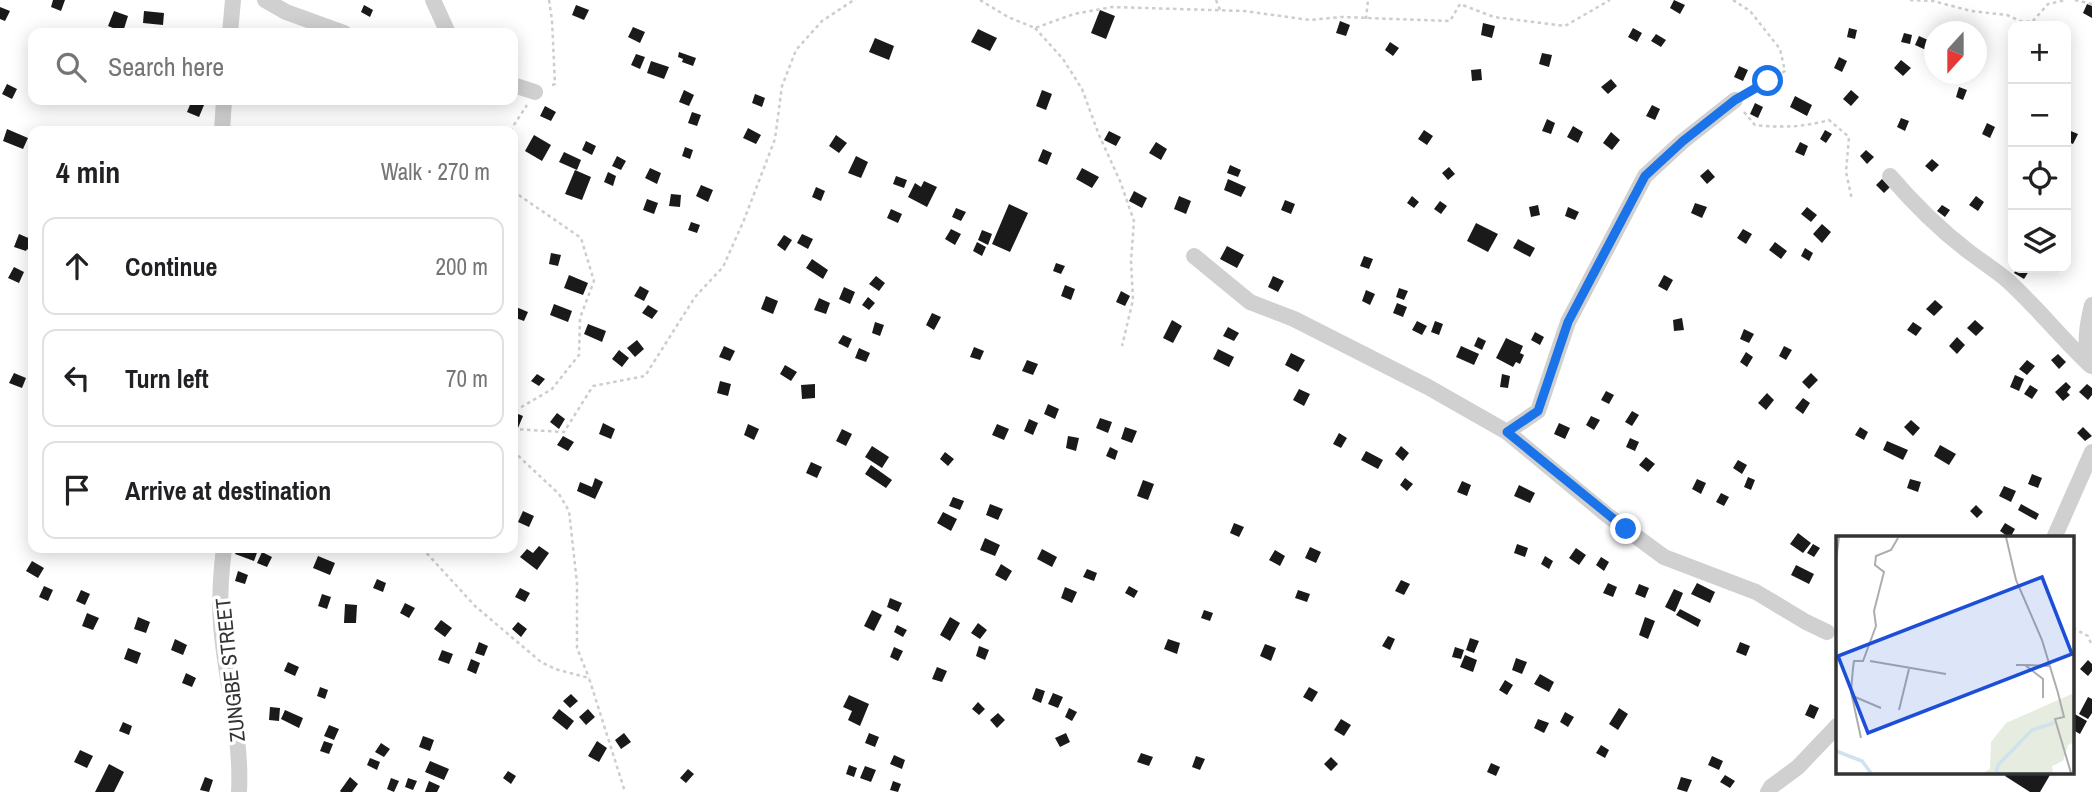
<!DOCTYPE html>
<meta charset="utf-8">
<style>
:root{--surface:#fff;--page:#f6f6f6;--text:#202124;--muted:#757577;--line:#e0e0e0}
body{margin:0;font-family:"Archivo Narrow",sans-serif;background:var(--page);color:var(--text)}
.controls{position:absolute;right:21px;top:21px;display:grid;overflow:hidden;border-radius:14px;box-shadow:0 4px 18px #0003}
.controls button{width:63px;height:63px;display:grid;place-items:center;padding:0;border:0;border-bottom:2px solid var(--line);background:var(--surface);color:var(--text);font:35px sans-serif}
.compass{position:absolute;left:1924px;top:21px;width:63px;height:63px;border-radius:50%;background:var(--surface);box-shadow:0 4px 18px #0003;rotate:201deg}
.stop{position:absolute;width:21px;height:21px;margin:-16px;border:5px solid #1a73e8;border-radius:50%;background:#fff}
.stop.end{background:#1a73e8;border-color:#fff;box-shadow:0 2px 7px #0008}
.list{margin:0;padding:0;list-style:none}
h2{display:flex;justify-content:space-between;align-items:center;height:91px;margin:0;padding:0 28px;font-size:30px}
h2 small{font-size:23px;font-weight:400;color:var(--muted)}
.list li{display:grid;grid-template-columns:46px 1fr auto;gap:21px;align-items:center;box-sizing:border-box;height:98px;margin:0 14px 14px;padding:0 14px;border:2px solid var(--line);border-radius:14px}
.list b{display:block;font-size:26px;white-space:nowrap}
.list em{font-size:23px;font-style:normal;color:var(--muted)}
.icon{flex:none;width:38px;height:38px;fill:none;stroke:currentColor;stroke-width:2;stroke-linecap:round;stroke-linejoin:round}
.map{position:relative;flex:none;width:2092px;height:792px;overflow:hidden}
.search{position:absolute;background:var(--surface);box-shadow:0 4px 18px #0003;left:28px;top:28px;width:490px;height:77px;display:flex;align-items:center;gap:18px;box-sizing:border-box;padding:0 24px;border-radius:14px;color:var(--muted);font-size:26px}
.panel{position:absolute;background:var(--surface);box-shadow:0 4px 18px #0003;left:28px;top:126px;width:490px;height:427px;border-radius:14px}
.map>svg:first-child{display:block}
.building{fill:#1a1a1a}
.lines{fill:none;stroke-linecap:round;stroke-linejoin:round}
.path{stroke:#cdcdcd;stroke-width:2.5;stroke-dasharray:3.5 3.5;stroke-linecap:butt}
.minor{stroke:#d0d0d0;stroke-width:16}
.route{stroke:#1a73e8;stroke-width:9}
.labels{text-anchor:middle;dominant-baseline:central;stroke-width:7;stroke-linejoin:round;paint-order:stroke}
.street-label{font-size:21px;fill:#333;stroke:#fff}
.inset-river{fill:none;stroke:#cfe2ee;stroke-width:3.5}
.inset-road{fill:none;stroke:#adadad;stroke-width:2}
.view{fill:#1d4ed8;fill-opacity:0.15;stroke:#1d4ed8;stroke-width:3.5}
.inset-edge{fill:none;stroke:#333;stroke-width:3.5}
</style>
<div class="map">
<svg width="2092" height="792" viewBox="0 0 2092 792">
<rect width="100%" height="100%" fill="#fff"/>
<path class="building" d="M 53,0 L 65,0 L 61,11 L 51,7 Z
M 1674,0 L 1685,5 L 1680,14 L 1670,8 Z
M 2087,4 L 2092,6 L 2092,18 L 2083,13 Z
M 364,5 L 373,10 L 370,17 L 361,12 Z
M 576,5 L 589,10 L 584,20 L 572,15 Z
M 0,7 L 10,11 L 5,21 L 0,19 Z
M 1100,10 L 1115,16 L 1106,39 L 1091,33 Z
M 114,11 L 128,16 L 123,32 L 108,26 Z
M 144,11 L 164,13 L 163,25 L 143,23 Z
M 1340,21 L 1350,25 L 1346,36 L 1336,33 Z
M 1483,23 L 1495,26 L 1492,38 L 1481,35 Z
M 633,27 L 645,32 L 640,43 L 628,37 Z
M 1633,28 L 1642,33 L 1637,42 L 1628,37 Z
M 1849,28 L 1857,30 L 1855,39 L 1847,37 Z
M 978,29 L 997,38 L 990,51 L 971,42 Z
M 1904,33 L 1912,35 L 1910,44 L 1901,42 Z
M 1656,34 L 1666,40 L 1661,47 L 1651,41 Z
M 1919,36 L 1930,41 L 1926,50 L 1915,45 Z
M 875,38 L 894,46 L 889,60 L 869,52 Z
M 1390,42 L 1399,48 L 1393,56 L 1385,50 Z
M 679,52 L 696,58 L 693,66 L 682,62 L 683,59 L 678,57 Z
M 1542,53 L 1552,55 L 1549,67 L 1539,64 Z
M 636,54 L 645,57 L 640,69 L 631,65 Z
M 1839,57 L 1847,61 L 1842,72 L 1834,68 Z
M 1901,60 L 1911,68 L 1903,76 L 1894,68 Z
M 651,61 L 669,67 L 664,79 L 647,73 Z
M 1739,66 L 1748,70 L 1743,81 L 1734,77 Z
M 1481,69 L 1482,80 L 1472,81 L 1471,70 Z
M 1611,79 L 1617,86 L 1608,94 L 1601,87 Z
M 7,84 L 17,89 L 12,99 L 2,94 Z
M 1959,87 L 1967,90 L 1963,100 L 1956,97 Z
M 684,90 L 694,95 L 689,106 L 679,102 Z
M 1042,90 L 1052,94 L 1046,110 L 1036,106 Z
M 1851,90 L 1859,97 L 1851,106 L 1843,99 Z
M 755,94 L 765,98 L 762,107 L 752,103 Z
M 1795,96 L 1812,105 L 1807,116 L 1790,107 Z
M 192,100 L 204,105 L 199,117 L 187,112 Z
M 1755,103 L 1763,107 L 1758,118 L 1750,114 Z
M 1652,105 L 1660,109 L 1655,120 L 1646,116 Z
M 545,106 L 556,112 L 551,121 L 540,116 Z
M 692,112 L 701,115 L 697,126 L 688,123 Z
M 1901,118 L 1909,121 L 1905,131 L 1897,127 Z
M 1547,119 L 1555,123 L 1551,134 L 1542,131 Z
M 1987,123 L 1995,127 L 1990,138 L 1982,134 Z
M 1573,126 L 1583,132 L 1578,143 L 1567,137 Z
M 748,128 L 761,135 L 756,144 L 743,138 Z
M 7,129 L 28,138 L 23,149 L 3,141 Z
M 2066,129 L 2078,134 L 2073,144 L 2066,141 Z
M 1424,130 L 1433,136 L 1427,145 L 1418,139 Z
M 1825,130 L 1832,134 L 1826,143 L 1820,139 Z
M 1109,131 L 1121,137 L 1116,146 L 1104,140 Z
M 1611,132 L 1620,140 L 1612,150 L 1603,143 Z
M 534,135 L 551,145 L 542,161 L 525,151 Z
M 836,135 L 847,143 L 839,153 L 829,146 Z
M 586,141 L 596,146 L 592,155 L 582,150 Z
M 1156,142 L 1167,149 L 1161,160 L 1149,153 Z
M 1800,142 L 1808,146 L 1804,156 L 1795,152 Z
M 685,147 L 693,150 L 690,159 L 682,156 Z
M 1043,149 L 1052,153 L 1047,165 L 1038,161 Z
M 1866,150 L 1874,157 L 1867,164 L 1860,156 Z
M 564,152 L 581,160 L 577,170 L 559,162 Z
M 617,156 L 626,161 L 621,170 L 612,166 Z
M 856,156 L 868,162 L 861,178 L 848,173 Z
M 1932,159 L 1939,165 L 1932,172 L 1925,166 Z
M 1230,165 L 1241,170 L 1238,177 L 1227,173 Z
M 1449,167 L 1455,174 L 1448,180 L 1442,173 Z
M 650,168 L 661,173 L 657,184 L 645,178 Z
M 1082,168 L 1099,177 L 1092,188 L 1076,179 Z
M 1708,169 L 1715,177 L 1707,184 L 1700,176 Z
M 575,170 L 591,177 L 582,200 L 565,194 Z
M 608,172 L 616,176 L 613,186 L 604,182 Z
M 896,176 L 907,180 L 904,188 L 893,184 Z
M 1228,179 L 1246,187 L 1241,197 L 1224,190 Z
M 1882,179 L 1890,187 L 1884,193 L 1876,185 Z
M 924,181 L 937,187 L 927,207 L 908,197 L 915,183 L 921,187 Z
M 701,185 L 713,190 L 708,202 L 696,196 Z
M 816,187 L 825,191 L 821,201 L 812,197 Z
M 1134,191 L 1147,198 L 1142,208 L 1129,201 Z
M 671,194 L 681,195 L 680,207 L 669,206 Z
M 1179,196 L 1191,201 L 1186,214 L 1174,209 Z
M 1412,196 L 1419,202 L 1414,208 L 1407,203 Z
M 1976,196 L 1984,202 L 1978,211 L 1969,205 Z
M 647,199 L 658,203 L 654,214 L 643,210 Z
M 1285,200 L 1295,204 L 1291,214 L 1281,210 Z
M 1440,201 L 1447,206 L 1441,214 L 1434,209 Z
M 1695,203 L 1707,207 L 1702,218 L 1691,213 Z
M 1009,204 L 1028,213 L 1010,252 L 992,244 Z
M 1538,205 L 1540,215 L 1531,217 L 1529,207 Z
M 1942,205 L 1950,210 L 1945,217 L 1937,211 Z
M 1568,207 L 1579,212 L 1575,220 L 1565,216 Z
M 1807,207 L 1817,215 L 1811,222 L 1801,214 Z
M 956,208 L 966,212 L 961,221 L 952,217 Z
M 891,209 L 902,214 L 898,223 L 887,218 Z
M 691,222 L 700,225 L 697,233 L 688,230 Z
M 1476,223 L 1498,234 L 1488,252 L 1467,241 Z
M 1822,224 L 1831,232 L 1822,243 L 1813,234 Z
M 951,229 L 961,234 L 955,245 L 945,239 Z
M 1743,229 L 1752,234 L 1746,244 L 1737,238 Z
M 982,230 L 992,234 L 988,245 L 978,240 Z
M 19,234 L 33,240 L 30,251 L 27,249 L 26,251 L 14,247 Z
M 802,234 L 813,239 L 808,249 L 797,243 Z
M 784,235 L 792,240 L 785,251 L 777,245 Z
M 1518,239 L 1535,248 L 1530,257 L 1513,248 Z
M 977,242 L 986,247 L 982,256 L 973,251 Z
M 1775,242 L 1787,251 L 1781,259 L 1769,250 Z
M 1227,246 L 1244,255 L 1237,268 L 1220,259 Z
M 1805,248 L 1813,253 L 1809,261 L 1801,256 Z
M 551,253 L 561,255 L 558,266 L 549,264 Z
M 1364,256 L 1373,259 L 1369,269 L 1360,266 Z
M 812,259 L 828,270 L 823,279 L 806,268 Z
M 1056,263 L 1065,266 L 1061,274 L 1053,271 Z
M 14,267 L 24,272 L 19,283 L 8,278 Z
M 2017,268 L 2024,268 L 2029,271 L 2024,279 L 2014,273 Z
M 569,275 L 588,283 L 583,295 L 564,288 Z
M 1664,275 L 1673,280 L 1667,291 L 1658,286 Z
M 876,276 L 885,283 L 879,291 L 869,284 Z
M 1273,276 L 1284,281 L 1278,292 L 1268,287 Z
M 1065,285 L 1075,289 L 1071,300 L 1061,296 Z
M 640,286 L 649,291 L 644,301 L 634,296 Z
M 844,287 L 855,292 L 850,304 L 839,299 Z
M 1399,288 L 1408,291 L 1404,300 L 1396,297 Z
M 1366,290 L 1375,294 L 1370,305 L 1362,301 Z
M 1121,291 L 1130,296 L 1125,306 L 1116,302 Z
M 766,296 L 778,301 L 773,314 L 761,309 Z
M 868,297 L 875,303 L 869,310 L 862,305 Z
M 819,298 L 830,303 L 826,314 L 814,310 Z
M 1935,300 L 1943,307 L 1934,316 L 1926,309 Z
M 1397,303 L 1407,307 L 1403,317 L 1393,313 Z
M 554,304 L 572,311 L 568,322 L 550,315 Z
M 648,305 L 658,311 L 652,319 L 642,313 Z
M 516,307 L 528,312 L 524,321 L 513,317 Z
M 932,313 L 941,317 L 934,330 L 926,325 Z
M 1682,318 L 1684,330 L 1674,331 L 1673,320 Z
M 1172,320 L 1182,326 L 1173,343 L 1163,338 Z
M 1975,320 L 1984,328 L 1976,336 L 1967,328 Z
M 1417,321 L 1427,326 L 1422,335 L 1412,330 Z
M 1435,321 L 1443,324 L 1439,335 L 1431,332 Z
M 875,322 L 884,325 L 880,336 L 872,333 Z
M 1913,322 L 1922,328 L 1916,336 L 1907,330 Z
M 588,324 L 606,331 L 602,342 L 584,334 Z
M 1228,327 L 1239,333 L 1234,341 L 1223,336 Z
M 1744,329 L 1754,334 L 1749,343 L 1740,339 Z
M 1535,332 L 1544,337 L 1540,345 L 1531,340 Z
M 843,335 L 852,339 L 848,348 L 838,343 Z
M 1478,337 L 1486,341 L 1482,350 L 1474,346 Z
M 1957,337 L 1965,345 L 1957,354 L 1949,346 Z
M 1506,338 L 1523,346 L 1520,353 L 1524,355 L 1520,364 L 1516,362 L 1513,367 L 1496,358 Z
M 637,340 L 644,349 L 635,357 L 627,348 Z
M 724,346 L 735,351 L 730,361 L 719,357 Z
M 1461,346 L 1479,354 L 1474,365 L 1456,357 Z
M 1784,346 L 1792,350 L 1786,360 L 1779,356 Z
M 974,347 L 984,351 L 980,360 L 970,357 Z
M 859,348 L 870,353 L 866,362 L 855,358 Z
M 1218,349 L 1234,357 L 1229,367 L 1213,359 Z
M 619,350 L 629,358 L 622,367 L 612,359 Z
M 1746,352 L 1753,357 L 1747,367 L 1740,362 Z
M 1291,353 L 1305,360 L 1298,372 L 1285,365 Z
M 2058,354 L 2066,362 L 2059,369 L 2051,360 Z
M 1027,360 L 1038,364 L 1033,375 L 1022,371 Z
M 2027,360 L 2035,366 L 2027,375 L 2019,369 Z
M 785,365 L 797,372 L 791,381 L 780,374 Z
M 14,373 L 26,378 L 22,388 L 9,383 Z
M 1811,373 L 1818,380 L 1809,389 L 1802,382 Z
M 537,374 L 545,379 L 539,386 L 531,381 Z
M 1502,374 L 1510,376 L 1508,388 L 1500,387 Z
M 2015,375 L 2024,379 L 2019,391 L 2010,387 Z
M 720,381 L 731,384 L 728,396 L 717,393 Z
M 2066,382 L 2071,387 L 2067,392 L 2070,395 L 2063,401 L 2055,392 Z
M 815,384 L 815,398 L 802,399 L 801,385 Z
M 2087,384 L 2092,388 L 2092,395 L 2088,400 L 2079,392 Z
M 2030,385 L 2038,390 L 2032,399 L 2024,394 Z
M 1299,389 L 1310,394 L 1304,406 L 1293,400 Z
M 1606,391 L 1614,395 L 1609,404 L 1601,400 Z
M 1767,393 L 1774,400 L 1766,410 L 1758,403 Z
M 1803,398 L 1810,403 L 1803,414 L 1795,408 Z
M 1048,404 L 1059,409 L 1055,419 L 1044,414 Z
M 1632,411 L 1639,415 L 1632,426 L 1625,422 Z
M 513,412 L 523,416 L 518,428 L 513,426 Z
M 557,413 L 565,419 L 559,429 L 550,422 Z
M 1591,416 L 1600,420 L 1594,430 L 1586,425 Z
M 1100,418 L 1112,422 L 1108,433 L 1096,428 Z
M 1029,419 L 1038,423 L 1033,435 L 1024,431 Z
M 1911,420 L 1920,428 L 1913,436 L 1904,427 Z
M 603,423 L 615,429 L 611,439 L 599,434 Z
M 1559,423 L 1570,428 L 1565,439 L 1554,434 Z
M 748,424 L 759,429 L 754,440 L 744,435 Z
M 997,424 L 1009,429 L 1004,440 L 992,435 Z
M 1125,427 L 1137,431 L 1132,443 L 1121,439 Z
M 1860,427 L 1868,432 L 1864,440 L 1855,435 Z
M 2083,427 L 2092,436 L 2085,441 L 2077,433 Z
M 842,429 L 852,434 L 846,446 L 836,441 Z
M 1339,433 L 1347,438 L 1341,448 L 1333,444 Z
M 563,436 L 574,442 L 568,451 L 557,445 Z
M 1068,436 L 1079,438 L 1076,451 L 1066,448 Z
M 1630,438 L 1639,442 L 1635,451 L 1626,447 Z
M 1887,441 L 1908,450 L 1903,460 L 1883,450 Z
M 1940,445 L 1956,454 L 1949,465 L 1934,456 Z
M 872,446 L 889,457 L 882,468 L 865,457 Z
M 1401,446 L 1409,453 L 1403,461 L 1395,454 Z
M 1110,447 L 1118,451 L 1115,460 L 1106,456 Z
M 1366,451 L 1383,460 L 1378,469 L 1361,460 Z
M 945,452 L 954,459 L 948,466 L 940,459 Z
M 1646,457 L 1655,464 L 1648,472 L 1639,465 Z
M 1738,460 L 1747,465 L 1742,474 L 1733,468 Z
M 811,462 L 822,467 L 817,478 L 806,473 Z
M 871,465 L 892,480 L 886,488 L 865,474 Z
M 2032,474 L 2042,478 L 2038,488 L 2028,484 Z
M 1748,477 L 1755,480 L 1751,490 L 1744,487 Z
M 595,478 L 603,482 L 595,499 L 577,491 L 580,482 L 592,487 Z
M 1405,478 L 1413,484 L 1407,491 L 1400,485 Z
M 1697,479 L 1706,483 L 1701,494 L 1692,489 Z
M 1910,479 L 1921,482 L 1918,492 L 1907,488 Z
M 1143,480 L 1154,484 L 1148,500 L 1137,496 Z
M 1462,481 L 1471,485 L 1467,496 L 1457,492 Z
M 1519,485 L 1535,493 L 1530,503 L 1514,496 Z
M 2004,486 L 2016,491 L 2011,502 L 1999,496 Z
M 1721,493 L 1729,497 L 1724,506 L 1716,502 Z
M 953,497 L 964,501 L 960,510 L 949,506 Z
M 990,504 L 1003,509 L 998,520 L 986,515 Z
M 2021,504 L 2039,514 L 2036,520 L 2018,510 Z
M 1976,505 L 1983,512 L 1977,518 L 1970,511 Z
M 523,511 L 534,516 L 529,527 L 518,522 Z
M 943,512 L 957,519 L 951,531 L 937,523 Z
M 1234,523 L 1244,527 L 1239,537 L 1230,533 Z
M 2005,523 L 2015,529 L 2010,538 L 2000,531 Z
M 1798,533 L 1811,543 L 1803,553 L 1790,544 Z
M 985,538 L 1000,545 L 995,556 L 980,550 Z
M 1517,544 L 1528,548 L 1525,557 L 1514,553 Z
M 1813,544 L 1820,548 L 1814,557 L 1807,553 Z
M 539,546 L 549,553 L 537,570 L 520,557 L 527,549 L 533,553 Z
M 1310,547 L 1321,552 L 1316,563 L 1305,558 Z
M 238,548 L 252,548 L 258,550 L 254,561 L 235,554 Z
M 1576,548 L 1586,555 L 1579,565 L 1569,558 Z
M 1042,549 L 1057,557 L 1052,567 L 1037,559 Z
M 1275,550 L 1285,556 L 1280,566 L 1269,560 Z
M 262,552 L 272,557 L 267,567 L 257,563 Z
M 318,556 L 335,563 L 330,575 L 313,568 Z
M 1545,556 L 1553,561 L 1549,569 L 1541,564 Z
M 1601,557 L 1609,562 L 1604,571 L 1596,565 Z
M 32,561 L 44,568 L 38,578 L 26,571 Z
M 1001,564 L 1012,571 L 1006,581 L 995,575 Z
M 1796,565 L 1814,574 L 1809,584 L 1791,575 Z
M 1087,569 L 1097,573 L 1094,581 L 1083,577 Z
M 238,571 L 248,575 L 245,584 L 235,581 Z
M 377,579 L 386,583 L 383,592 L 373,588 Z
M 1401,580 L 1410,584 L 1404,595 L 1395,591 Z
M 1608,583 L 1617,587 L 1613,597 L 1603,593 Z
M 1697,583 L 1715,592 L 1710,603 L 1691,594 Z
M 1639,584 L 1649,588 L 1645,598 L 1635,594 Z
M 44,586 L 53,590 L 48,601 L 39,597 Z
M 1129,586 L 1138,591 L 1134,598 L 1125,593 Z
M 1065,587 L 1077,592 L 1072,603 L 1061,598 Z
M 520,588 L 530,593 L 525,602 L 515,597 Z
M 1674,589 L 1683,593 L 1675,612 L 1665,607 Z
M 81,590 L 90,594 L 85,605 L 76,601 Z
M 1298,590 L 1310,594 L 1307,602 L 1295,598 Z
M 322,594 L 331,597 L 327,609 L 318,606 Z
M 890,598 L 902,603 L 898,612 L 887,607 Z
M 405,603 L 415,608 L 409,618 L 400,613 Z
M 345,604 L 357,605 L 356,623 L 344,623 Z
M 1680,609 L 1701,620 L 1698,627 L 1676,615 Z
M 872,610 L 882,615 L 874,631 L 864,626 Z
M 1204,610 L 1213,613 L 1210,621 L 1201,618 Z
M 87,613 L 99,618 L 93,630 L 82,626 Z
M 138,617 L 150,622 L 146,633 L 134,629 Z
M 950,617 L 960,623 L 950,641 L 940,635 Z
M 1645,617 L 1655,621 L 1648,639 L 1639,635 Z
M 441,620 L 452,628 L 445,637 L 434,629 Z
M 518,622 L 527,629 L 521,637 L 512,629 Z
M 978,623 L 987,630 L 980,639 L 971,633 Z
M 897,625 L 907,630 L 903,637 L 894,632 Z
M 1388,636 L 1395,639 L 1390,650 L 1382,646 Z
M 1470,638 L 1479,641 L 1474,653 L 1466,650 Z
M 175,639 L 187,645 L 183,655 L 171,650 Z
M 1168,639 L 1180,643 L 1177,654 L 1164,649 Z
M 479,642 L 488,646 L 484,656 L 475,653 Z
M 1740,642 L 1750,646 L 1746,656 L 1736,652 Z
M 1265,644 L 1276,648 L 1271,661 L 1260,656 Z
M 979,646 L 989,650 L 985,660 L 976,656 Z
M 894,647 L 903,651 L 898,661 L 890,657 Z
M 1455,647 L 1464,650 L 1461,659 L 1452,657 Z
M 128,648 L 141,653 L 137,664 L 124,659 Z
M 442,650 L 453,654 L 449,664 L 438,660 Z
M 1465,655 L 1477,660 L 1473,672 L 1460,667 Z
M 1516,658 L 1527,662 L 1522,674 L 1512,670 Z
M 471,659 L 480,663 L 476,674 L 467,670 Z
M 2088,660 L 2092,664 L 2092,671 L 2088,676 L 2080,669 Z
M 288,662 L 299,667 L 295,676 L 284,671 Z
M 937,667 L 947,671 L 942,682 L 932,679 Z
M 186,673 L 196,678 L 192,687 L 182,683 Z
M 1540,674 L 1554,682 L 1549,692 L 1534,684 Z
M 1505,680 L 1513,685 L 1507,695 L 1499,690 Z
M 320,687 L 328,690 L 325,699 L 317,696 Z
M 1309,687 L 1318,692 L 1312,702 L 1303,697 Z
M 1036,688 L 1045,691 L 1041,703 L 1032,699 Z
M 1053,693 L 1063,697 L 1058,708 L 1048,704 Z
M 571,694 L 578,701 L 570,708 L 563,701 Z
M 849,695 L 869,704 L 860,726 L 848,720 L 852,711 L 843,707 Z
M 2088,697 L 2092,699 L 2092,713 L 2088,719 L 2079,714 Z
M 978,702 L 985,709 L 979,715 L 972,709 Z
M 1810,704 L 1819,708 L 1814,719 L 1805,715 Z
M 270,707 L 280,708 L 279,721 L 269,720 Z
M 1069,708 L 1077,712 L 1072,721 L 1065,717 Z
M 1619,708 L 1628,714 L 1618,730 L 1609,724 Z
M 559,709 L 574,721 L 567,730 L 552,718 Z
M 588,709 L 595,717 L 586,725 L 579,717 Z
M 285,710 L 303,718 L 299,728 L 281,719 Z
M 1565,712 L 1574,717 L 1568,727 L 1560,722 Z
M 998,713 L 1005,720 L 997,728 L 990,720 Z
M 2073,713 L 2087,721 L 2080,734 L 2073,730 Z
M 1341,719 L 1351,725 L 1344,736 L 1334,730 Z
M 1538,719 L 1549,723 L 1544,733 L 1534,728 Z
M 123,722 L 132,726 L 129,735 L 119,731 Z
M 329,725 L 339,729 L 334,740 L 324,736 Z
M 624,733 L 631,742 L 621,749 L 615,740 Z
M 869,733 L 879,737 L 875,747 L 865,743 Z
M 1066,733 L 1070,742 L 1060,747 L 1055,738 Z
M 423,736 L 434,740 L 430,751 L 419,747 Z
M 324,741 L 333,744 L 329,754 L 320,751 Z
M 597,741 L 607,748 L 599,762 L 588,756 Z
M 381,743 L 390,749 L 384,757 L 375,752 Z
M 1601,745 L 1609,750 L 1605,758 L 1596,753 Z
M 80,750 L 93,756 L 87,768 L 74,762 Z
M 1141,753 L 1153,757 L 1149,766 L 1137,762 Z
M 894,755 L 905,760 L 902,769 L 890,764 Z
M 1196,756 L 1205,759 L 1200,770 L 1192,767 Z
M 1712,756 L 1723,761 L 1719,770 L 1708,765 Z
M 1331,757 L 1338,764 L 1331,771 L 1324,764 Z
M 370,758 L 380,762 L 377,770 L 367,765 Z
M 430,761 L 449,769 L 444,780 L 425,772 Z
M 1491,763 L 1500,767 L 1496,776 L 1487,772 Z
M 109,764 L 124,772 L 114,792 L 95,792 Z
M 849,765 L 857,768 L 854,777 L 846,774 Z
M 865,766 L 876,770 L 871,782 L 860,778 Z
M 688,769 L 694,774 L 686,783 L 680,778 Z
M 508,771 L 516,776 L 511,784 L 503,778 Z
M 2007,773 L 2046,773 L 2050,775 L 2040,792 L 2030,792 L 2005,776 Z
M 1725,775 L 1735,781 L 1730,788 L 1720,782 Z
M 205,777 L 213,780 L 209,792 L 200,790 Z
M 350,777 L 358,784 L 352,792 L 341,792 L 340,791 Z
M 1681,777 L 1692,780 L 1687,792 L 1677,789 Z
M 391,778 L 399,781 L 394,792 L 387,789 Z
M 408,778 L 417,781 L 413,790 L 405,787 Z
M 429,781 L 440,786 L 437,792 L 425,792 Z
M 893,781 L 901,784 L 898,792 L 890,790 Z"/>
<g class="lines">
<path class="path" d="M 549,0 L 552,20 L 555,84 L 550,86
M 980,0 L 1008,17 L 1035,28 L 1074,14 L 1112,7 L 1244,11 L 1310,20 L 1341,17 L 1450,21 L 1460,4 L 1494,17 L 1565,26 L 1610,0
M 1216,0 L 1220,10
M 1733,0 L 1750,11 L 1780,49 L 1785,71 L 1748,92
M 1910,0 L 1933,1 L 1971,11 L 2007,15 L 2020,21 L 2032,22 L 2048,4 L 2066,0
M 2075,0 L 2092,4
M 1366,19 L 1368,0
M 1035,28 L 1063,59 L 1082,89 L 1099,135 L 1120,181 L 1134,221 L 1131,261 L 1133,300 L 1122,346
M 1744,112 L 1755,125 C 1780,128 1805,127 1829,120 L 1849,137 L 1846,172 L 1852,200
M 510,131 L 527,105
M 513,191 L 581,238 L 594,281 L 580,318 L 579,355 L 552,389 L 513,412
M 513,429 L 564,432 L 593,386 L 645,376 L 695,297 L 723,267 L 744,220 L 775,139 L 782,86 L 796,50 L 822,21 L 854,0
M 513,451 L 559,494 L 569,511 L 577,583 L 577,648 L 589,678
M 416,548 L 424,550
M 422,548 L 475,606 L 541,662 L 555,669 L 589,678 L 625,792
M 2073,628 L 2088,636 L 2092,646"/>
<path class="minor" d="M 265,0 L 286,12 L 344,33
M 433,0 L 448,33
M 230,33 L 233,0
M 513,85 L 535,92
M 222,131 L 224,100
M 1890,176 C 1914,204 1939,229 1968,251 C 1981,261 1995,270 2007,280 C 2037,307 2061,338 2091,366
M 1194,256 L 1250,302 L 1294,319 L 1428,387 L 1507,432 L 1607,515 L 1664,557 L 1756,592 L 1806,622 L 1827,632
M 2090,364 C 2084,345 2087,325 2092,305
M 1507,432 L 1538,411 L 1568,322 L 1645,176 L 1683,141 L 1735,100
M 2054,538 L 2092,452
M 224,548 C 221,573 219,599 221,624 C 225,681 242,733 239,792
M 1768,792 L 1771,787 L 1798,767 L 1838,725"/>
</g>
<g class="lines">
<path class="route" d="M 1626,529 L 1507,432 L 1538,411 L 1568,322 L 1645,176 L 1683,141 L 1735,100 L 1768,81"/>
</g>
<g class="labels">
<g class="street-label">
<text transform="translate(230 670) rotate(-96)">ZUNGBE STREET</text>
</g>
</g>
<g transform="translate(1836 536)">
<rect width="238" height="238" fill="#fff"/>
<path d="M 238,157 L 238,206 L 232,209 L 227,225 L 216,230 L 217,237 L 147,237 L 154,233 L 155,206 L 170,187 Z" fill="#e6ecdf"/>
<path class="inset-river" d="M 0,215 L 26,225 L 35,237M 160,237 L 162,229 L 196,194 L 218,187"/>
<path class="inset-road" d="M 170,1 L 180,44 L 206,104 L 222,157 L 228,181 L 219,183 L 235,237M 0,25 L 3,1M 34,125 L 110,138M 180,129 L 189,129 L 207,143 L 207,162M 190,129 L 214,130M 19,161 L 45,172M 63,174 L 73,133M 25,202 L 15,156 L 17,132 L 18,125 L 27,125 L 40,90 L 38,75 L 48,36 L 39,29 L 40,20 L 55,14 L 62,2"/>
<path class="view" d="M 206,41 L 236,118 L 32,197 L 2,120 Z"/>
<rect width="238" height="238" class="inset-edge"/>
</g>
</svg>
<div class="controls">
<button>+</button>
<button>−</button>
<button><svg class="icon" aria-label="locate" viewBox="0 0 24 24"><circle cx="12" cy="12" r="6"/><path d="M12 2v4M12 18v4M2 12h4M18 12h4"/></svg></button>
<button><svg class="icon" aria-label="layers" viewBox="0 0 24 24"><path d="M12 4l9 5-9 5-9-5zM3 14l9 5 9-5"/></svg></button>
</div>
<svg class="compass" viewBox="-18 -18 36 36"><path d="M0-13l5 13h-10z" fill="#e53935"/><path d="M0 13l5-13h-10z" fill="#757577"/></svg>
<div class="stop" style="left:1768px;top:81px"></div>
<div class="stop end" style="left:1626px;top:529px"></div>
<div class="search"><svg class="icon" aria-label="search" viewBox="0 0 24 24"><circle cx="10" cy="10" r="6"/><path d="M15 15l6 6"/></svg>Search here</div>
<section class="panel">
<h2>4 min<small>Walk · 270 m</small></h2>
<ul class="list">
<li><svg class="icon" aria-label="ahead" viewBox="0 0 24 24"><path d="M12 20V5M6 11l6-6 6 6"/></svg><div><b>Continue</b></div><em>200 m</em></li>
<li><svg class="icon" aria-label="left" viewBox="0 0 24 24"><path d="M17 20v-9H6M10 6l-5 5 5 5"/></svg><div><b>Turn left</b></div><em>70 m</em></li>
<li><svg class="icon" aria-label="arrive" viewBox="0 0 24 24"><path d="M6 21V4h12l-3 4 3 4H6"/></svg><div><b>Arrive at destination</b></div></li>
</ul>
</section>
</div>
